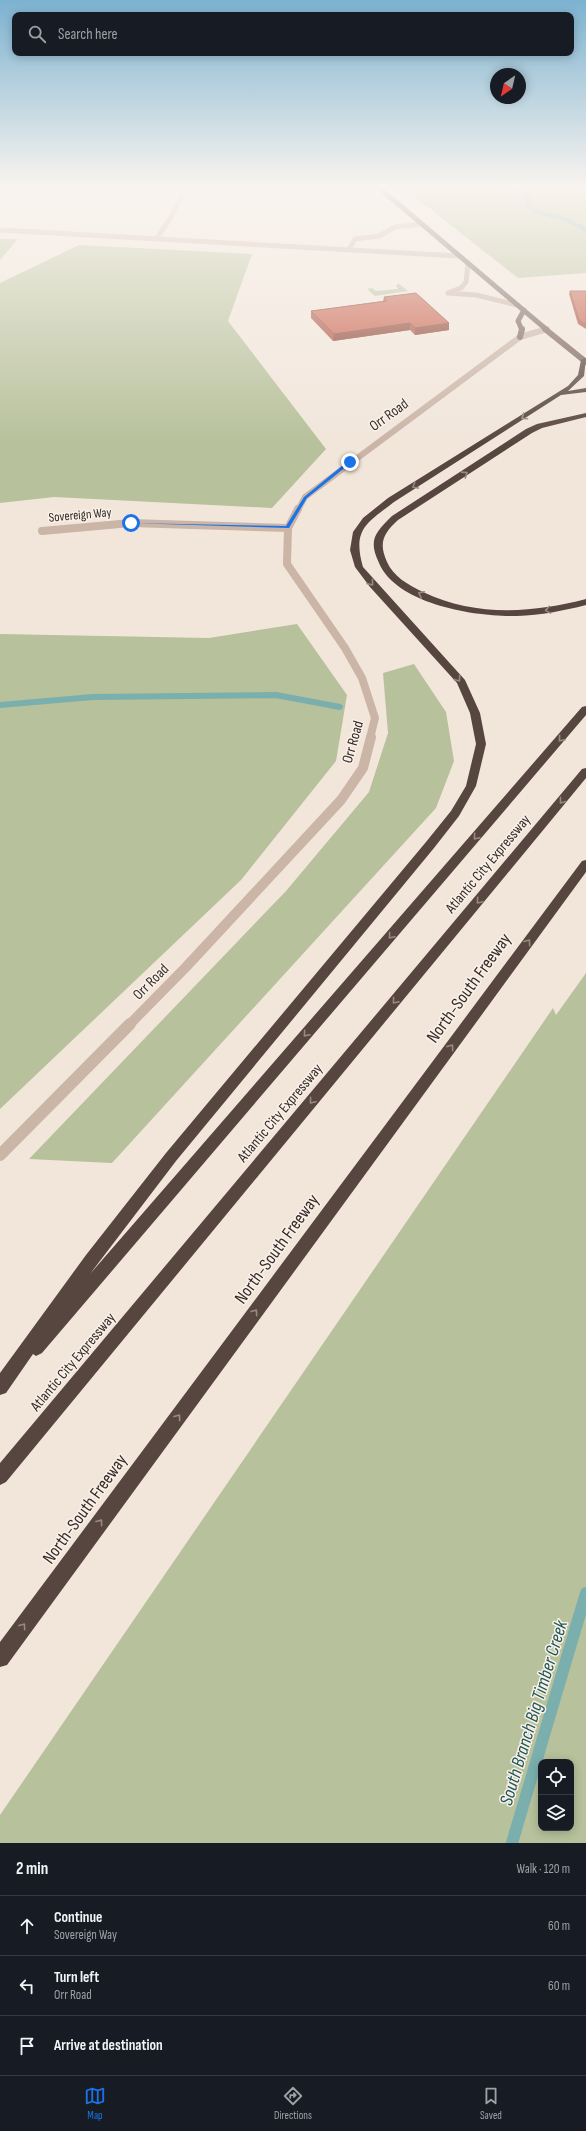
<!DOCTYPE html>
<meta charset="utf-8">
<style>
:root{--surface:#171b24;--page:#20242c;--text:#f1f3f6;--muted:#9ea1a6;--line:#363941;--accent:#1a73e8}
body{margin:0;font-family:"Sofia Sans Condensed",sans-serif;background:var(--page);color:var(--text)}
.controls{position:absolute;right:12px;bottom:12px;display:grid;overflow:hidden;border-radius:8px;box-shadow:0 2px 10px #0003}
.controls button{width:36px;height:36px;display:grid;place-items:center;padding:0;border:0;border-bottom:1px solid var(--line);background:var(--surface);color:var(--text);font:20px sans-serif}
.compass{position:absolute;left:490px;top:68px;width:36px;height:36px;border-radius:50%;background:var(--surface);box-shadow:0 2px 10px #0003;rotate:214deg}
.stop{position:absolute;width:12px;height:12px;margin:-9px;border:3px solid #1a73e8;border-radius:50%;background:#fff}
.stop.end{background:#1a73e8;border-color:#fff;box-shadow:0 1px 4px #0008}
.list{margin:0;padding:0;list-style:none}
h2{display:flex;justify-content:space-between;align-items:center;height:52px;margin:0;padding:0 16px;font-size:17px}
h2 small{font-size:13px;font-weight:400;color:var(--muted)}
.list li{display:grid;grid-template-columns:26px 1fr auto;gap:12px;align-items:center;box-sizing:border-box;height:60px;padding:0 16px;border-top:1px solid var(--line)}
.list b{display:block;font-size:15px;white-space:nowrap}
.list p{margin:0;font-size:13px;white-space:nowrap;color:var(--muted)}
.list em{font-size:13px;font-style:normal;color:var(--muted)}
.icon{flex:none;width:22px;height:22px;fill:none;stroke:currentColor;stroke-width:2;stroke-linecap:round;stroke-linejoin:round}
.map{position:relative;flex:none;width:586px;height:1843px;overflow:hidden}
.search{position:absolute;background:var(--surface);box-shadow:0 2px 10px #0003;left:12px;right:12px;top:12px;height:44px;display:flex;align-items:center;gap:10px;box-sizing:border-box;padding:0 14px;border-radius:8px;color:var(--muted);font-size:15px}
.sheet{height:232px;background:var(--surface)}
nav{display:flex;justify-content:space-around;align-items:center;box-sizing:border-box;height:56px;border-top:1px solid var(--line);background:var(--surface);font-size:11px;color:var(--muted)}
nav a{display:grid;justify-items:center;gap:2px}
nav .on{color:var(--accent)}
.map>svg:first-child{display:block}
.green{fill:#b7c19b;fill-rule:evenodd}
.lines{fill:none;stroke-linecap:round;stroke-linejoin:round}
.stream-far2{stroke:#7aafad;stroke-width:4}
.stream-far1{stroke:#7aafad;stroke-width:6}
.stream{stroke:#7aafad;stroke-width:12}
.minor-far4{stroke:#cab5a7;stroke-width:5}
.minor-far3{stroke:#cab5a7;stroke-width:6}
.minor-far2{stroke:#cab5a7;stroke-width:8}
.minor-far1{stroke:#cab5a7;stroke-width:10}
.minor{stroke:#cab5a7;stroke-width:12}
.major-far1{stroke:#786159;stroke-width:5}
.major{stroke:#786159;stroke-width:6}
.highway{fill:#57453f;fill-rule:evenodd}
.wall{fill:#aa4e3b}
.shaded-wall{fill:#8b4030}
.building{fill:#c65b45;stroke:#8b4030}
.oneway{stroke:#988983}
.route{fill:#1a73e8}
.labels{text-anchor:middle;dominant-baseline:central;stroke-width:3;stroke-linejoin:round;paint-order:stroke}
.far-street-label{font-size:13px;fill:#362b28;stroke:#f9f0e8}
.street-label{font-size:15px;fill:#362b28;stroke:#f9f0e8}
.near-street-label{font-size:18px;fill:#362b28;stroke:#f9f0e8}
.near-water-label{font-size:19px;font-style:italic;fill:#1d5858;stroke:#f9f0e8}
</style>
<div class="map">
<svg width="586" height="1843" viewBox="0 0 586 1843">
<rect width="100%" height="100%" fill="#f2e6db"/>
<path class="green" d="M 401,186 L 586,186 L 586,273 L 518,278 Z
M 0,239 L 18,239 L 0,260 Z
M 79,245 L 252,254 L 228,321 L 326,449 L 272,508 L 54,497 L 0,503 L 0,283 Z
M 399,284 L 408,291 L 375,296 L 367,289 L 372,288 L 376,291 L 398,289 L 396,285 Z
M 297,624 L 347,695 L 336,761 L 241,880 L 0,1109 L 0,634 L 209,638 Z
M 414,664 L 446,712 L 454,761 L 436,808 L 112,1163 L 29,1159 L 286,891 L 369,792 L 388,733 L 383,673 Z
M 586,973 L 586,1843 L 0,1843 L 0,1815 L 553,1008 L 556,1015 ZM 541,1762 L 571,1762 L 571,1828 L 541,1828 Z"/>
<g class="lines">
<path class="stream-far2" d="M 502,186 L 528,195 L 528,206 L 534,211 L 568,220 L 586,230"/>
<path class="stream-far1" d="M 0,705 L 93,697 L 276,695 L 340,707"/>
<path class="stream" d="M 512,1843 L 586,1593"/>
<path class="minor-far4" d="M 0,230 L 458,256
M 157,238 L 171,217 L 187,186
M 349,249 L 355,239 L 379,236 L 395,227 L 422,224
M 450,292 L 461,288 L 466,282 L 468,264
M 448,293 L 476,295 L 517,305
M 545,330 L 547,329"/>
<path class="minor-far3" d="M 298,510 L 305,497 L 520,337 L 547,329"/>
<path class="minor-far2" d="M 298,509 L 288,528 L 287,564 L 345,648 L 362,678 L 375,718 L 370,738
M 42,531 L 131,523 L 288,528"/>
<path class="minor-far1" d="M 129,1025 L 186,967 L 341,800 L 363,768 L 371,737"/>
<path class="minor" d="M 0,1155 L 130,1024"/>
<path class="major-far1" d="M 377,186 L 547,330
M 522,330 L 518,321 L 524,310"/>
<path class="major" d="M 545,329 L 586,362
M 520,337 L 522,329"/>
<path class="highway" d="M 584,358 L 586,358 L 584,376 L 568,391 L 586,388 L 586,392 L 561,395 L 394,502 C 367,523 352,529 363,567 L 465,680 L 480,713 L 486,744 L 476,786 L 459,816 L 434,848 L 176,1161 L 90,1274 L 582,707 L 586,706 L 586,715 L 42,1353 L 36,1356 L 33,1354 L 6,1393 L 0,1395 L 0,1373 L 86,1255 L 166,1153 L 426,842 L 451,811 L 466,786 L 476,744 L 470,713 L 457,683 L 370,587 L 355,567 L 350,550 L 353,532 L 363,518 L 388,498 L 568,386 L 578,375 L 581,360 Z
M 586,413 L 586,417 L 542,428 L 532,433 L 398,520 C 384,533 378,542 387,562 C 393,576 408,585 423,592 C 475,617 532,613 586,599 L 586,605 C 563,611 541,615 517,616 C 477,617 397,605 379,563 C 368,540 375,533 392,516 L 526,429 L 537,424 Z
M 586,768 L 586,778 L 6,1482 L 0,1485 L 0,1463 L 582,769 Z
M 586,860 L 586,872 L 7,1665 L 0,1667 L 0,1642 L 582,861 Z"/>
</g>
<path class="wall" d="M 570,291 L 586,291 L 586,329 L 578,324 L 569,294 Z
M 384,297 L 449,330 L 415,335 L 410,330 L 333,341 L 311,318 L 311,311 L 383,301 Z"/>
<path class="shaded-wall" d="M 410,323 L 410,330 L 333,341 L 334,334 Z
M 449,323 L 449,330 L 415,335 L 415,328 Z"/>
<path class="building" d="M 570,291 L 586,291 L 586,325 L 579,320 Z
M 416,293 L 449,323 L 415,328 L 410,323 L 334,334 L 311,311 L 387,301 L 384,297 Z"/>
<defs><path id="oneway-chevron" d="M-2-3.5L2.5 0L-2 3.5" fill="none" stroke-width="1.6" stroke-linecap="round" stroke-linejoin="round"/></defs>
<g class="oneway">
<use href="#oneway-chevron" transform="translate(524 417) rotate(146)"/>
<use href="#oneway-chevron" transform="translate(465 474) rotate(-33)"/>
<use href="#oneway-chevron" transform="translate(415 486) rotate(149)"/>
<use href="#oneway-chevron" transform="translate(371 583) rotate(52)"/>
<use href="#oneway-chevron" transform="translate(421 594) rotate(-154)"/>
<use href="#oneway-chevron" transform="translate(548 610) rotate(171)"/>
<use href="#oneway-chevron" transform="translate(458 679) rotate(53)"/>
<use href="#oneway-chevron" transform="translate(561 739) rotate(131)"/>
<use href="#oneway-chevron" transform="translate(562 801) rotate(128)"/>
<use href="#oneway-chevron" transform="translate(476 837) rotate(131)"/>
<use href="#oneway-chevron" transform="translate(479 901) rotate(130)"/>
<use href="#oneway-chevron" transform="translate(391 936) rotate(131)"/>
<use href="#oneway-chevron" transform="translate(528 942) rotate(-54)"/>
<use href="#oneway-chevron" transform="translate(395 1001) rotate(130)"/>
<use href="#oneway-chevron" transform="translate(306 1034) rotate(131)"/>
<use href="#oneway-chevron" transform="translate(451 1047) rotate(-54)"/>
<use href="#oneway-chevron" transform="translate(312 1101) rotate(130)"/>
<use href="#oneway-chevron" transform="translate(255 1312) rotate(-54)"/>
<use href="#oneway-chevron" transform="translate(178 1417) rotate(-54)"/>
<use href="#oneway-chevron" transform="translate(100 1522) rotate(-54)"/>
<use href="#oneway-chevron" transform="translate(23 1626) rotate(-54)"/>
</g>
<linearGradient id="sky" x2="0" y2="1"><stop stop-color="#7cb2d0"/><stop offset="0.42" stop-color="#f9f4ef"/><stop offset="1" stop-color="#f9f4ef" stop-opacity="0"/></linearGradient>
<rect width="586" height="444" fill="url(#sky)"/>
<path class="route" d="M 348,461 L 352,462 L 307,498 L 289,528 L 129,523 L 286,526 L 304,497 Z"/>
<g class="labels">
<g class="far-street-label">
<text transform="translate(80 515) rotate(-5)">Sovereign Way</text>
</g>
<g class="street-label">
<text transform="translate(389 415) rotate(-36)">Orr Road</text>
<text transform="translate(353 742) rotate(-74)">Orr Road</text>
<text transform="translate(488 864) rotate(-50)">Atlantic City Expressway</text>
<text transform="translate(151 982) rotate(-45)">Orr Road</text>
<text transform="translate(280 1113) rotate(-50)">Atlantic City Expressway</text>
<text transform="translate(73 1362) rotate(-50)">Atlantic City Expressway</text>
</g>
<g class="near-street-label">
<text transform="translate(469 988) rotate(-54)">North-South Freeway</text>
<text transform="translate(277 1249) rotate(-54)">North-South Freeway</text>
<text transform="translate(85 1509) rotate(-54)">North-South Freeway</text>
</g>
<g class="near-water-label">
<text transform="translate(534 1713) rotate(-73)">South Branch Big Timber Creek</text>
</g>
</g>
</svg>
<div class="controls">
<button><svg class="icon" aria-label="locate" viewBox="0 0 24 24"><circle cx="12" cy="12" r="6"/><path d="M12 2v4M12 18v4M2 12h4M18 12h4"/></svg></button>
<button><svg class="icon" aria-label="layers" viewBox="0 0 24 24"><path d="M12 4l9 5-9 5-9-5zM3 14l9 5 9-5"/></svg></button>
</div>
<svg class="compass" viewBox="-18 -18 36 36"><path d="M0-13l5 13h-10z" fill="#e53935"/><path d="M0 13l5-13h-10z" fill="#9ea1a6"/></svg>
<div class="stop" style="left:131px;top:523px"></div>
<div class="stop end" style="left:350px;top:462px"></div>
<div class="search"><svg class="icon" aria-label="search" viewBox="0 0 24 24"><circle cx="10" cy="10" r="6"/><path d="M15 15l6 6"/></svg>Search here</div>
</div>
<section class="sheet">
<h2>2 min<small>Walk · 120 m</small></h2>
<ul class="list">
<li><svg class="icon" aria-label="ahead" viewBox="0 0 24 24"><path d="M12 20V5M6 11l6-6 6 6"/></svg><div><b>Continue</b><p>Sovereign Way</p></div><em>60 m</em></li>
<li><svg class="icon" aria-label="left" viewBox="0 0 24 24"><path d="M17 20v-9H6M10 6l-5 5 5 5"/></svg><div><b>Turn left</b><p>Orr Road</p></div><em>60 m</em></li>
<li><svg class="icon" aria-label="arrive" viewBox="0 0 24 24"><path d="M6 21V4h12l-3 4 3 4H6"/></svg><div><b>Arrive at destination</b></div></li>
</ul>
</section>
<nav>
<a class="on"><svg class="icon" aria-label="map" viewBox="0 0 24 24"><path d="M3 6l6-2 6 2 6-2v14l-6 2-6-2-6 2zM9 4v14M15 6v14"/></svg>Map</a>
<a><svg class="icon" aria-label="directions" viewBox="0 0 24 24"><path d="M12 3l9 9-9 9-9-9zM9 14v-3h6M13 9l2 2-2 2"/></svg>Directions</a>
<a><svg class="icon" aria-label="saved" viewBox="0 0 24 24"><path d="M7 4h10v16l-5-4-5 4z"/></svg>Saved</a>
</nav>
